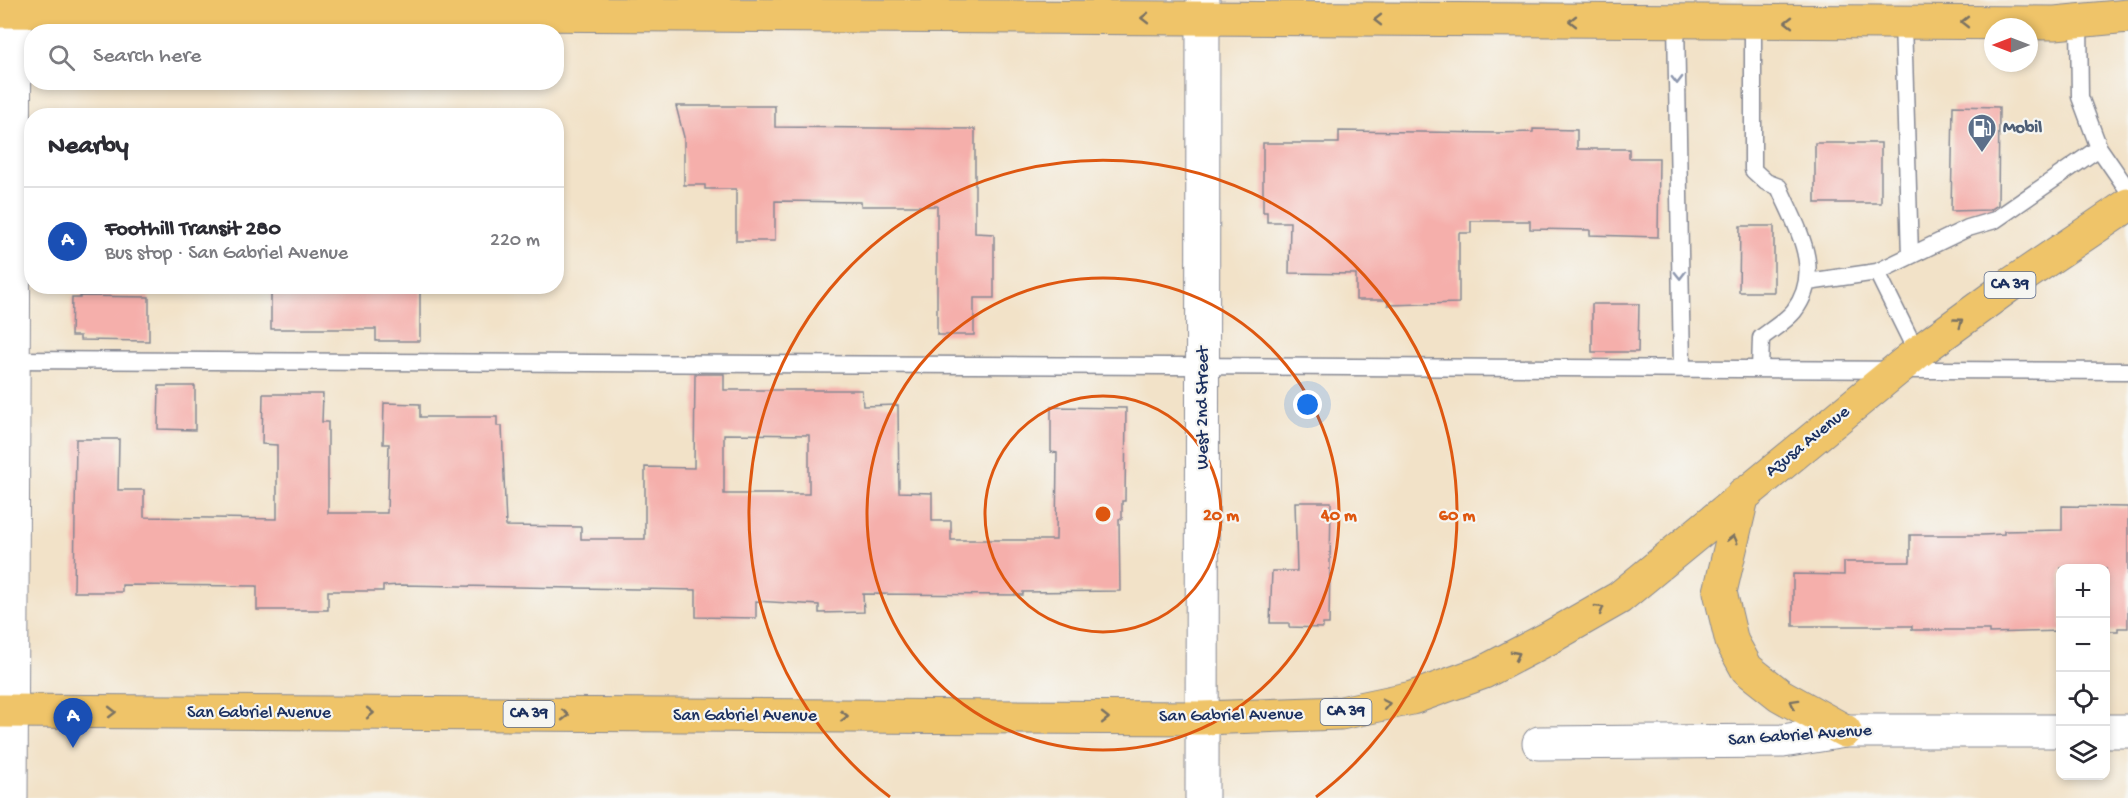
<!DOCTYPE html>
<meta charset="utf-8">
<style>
:root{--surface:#fff;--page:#f7f7f7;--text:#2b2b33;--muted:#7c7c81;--line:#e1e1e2;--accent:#b5179e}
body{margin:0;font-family:"Gochi Hand",sans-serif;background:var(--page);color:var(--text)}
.controls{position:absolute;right:18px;bottom:18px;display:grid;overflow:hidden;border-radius:12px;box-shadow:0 3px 9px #0003}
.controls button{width:54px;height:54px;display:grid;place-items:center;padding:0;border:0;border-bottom:2px solid var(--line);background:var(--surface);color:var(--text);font:30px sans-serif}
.compass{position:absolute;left:1984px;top:18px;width:54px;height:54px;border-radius:50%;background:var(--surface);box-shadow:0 3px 9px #0003;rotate:270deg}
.you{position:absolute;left:1308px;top:405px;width:21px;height:21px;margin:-15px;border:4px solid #fff;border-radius:50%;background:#1a73e8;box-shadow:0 0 0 9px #1a73e833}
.badge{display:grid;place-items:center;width:39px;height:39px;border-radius:50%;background:var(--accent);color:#fff;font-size:20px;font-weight:700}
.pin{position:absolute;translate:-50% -50px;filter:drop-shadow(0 2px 3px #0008)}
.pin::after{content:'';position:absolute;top:32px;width:21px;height:18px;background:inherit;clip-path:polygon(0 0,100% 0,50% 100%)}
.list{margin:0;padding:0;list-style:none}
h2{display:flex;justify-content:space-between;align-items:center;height:78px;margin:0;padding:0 24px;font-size:26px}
h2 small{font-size:20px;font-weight:400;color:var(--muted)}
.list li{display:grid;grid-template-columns:39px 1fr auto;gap:18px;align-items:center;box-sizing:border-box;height:108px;padding:0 24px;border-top:2px solid var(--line)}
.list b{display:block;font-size:22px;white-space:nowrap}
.list p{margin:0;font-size:20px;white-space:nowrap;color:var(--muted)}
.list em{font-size:20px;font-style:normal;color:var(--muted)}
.icon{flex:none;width:33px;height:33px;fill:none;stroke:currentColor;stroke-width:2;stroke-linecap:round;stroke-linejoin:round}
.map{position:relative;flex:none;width:2128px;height:798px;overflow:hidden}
.search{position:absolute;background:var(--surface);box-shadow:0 3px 9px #0003;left:24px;top:24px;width:540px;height:66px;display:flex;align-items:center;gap:15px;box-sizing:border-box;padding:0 21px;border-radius:24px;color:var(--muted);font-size:22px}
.panel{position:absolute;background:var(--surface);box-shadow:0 3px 9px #0003;left:24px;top:108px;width:540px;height:186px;border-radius:24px}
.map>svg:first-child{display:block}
.building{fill:#f5afab;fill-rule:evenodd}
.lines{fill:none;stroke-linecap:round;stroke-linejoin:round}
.service-casing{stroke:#868893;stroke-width:19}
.minor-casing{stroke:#868893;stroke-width:35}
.primary-casing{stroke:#868893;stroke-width:35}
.service{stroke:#fff;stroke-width:16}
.minor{stroke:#fff;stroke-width:33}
.primary{stroke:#efc469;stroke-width:33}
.oneway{stroke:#7a7263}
.oneway2{stroke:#8d97ae}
.ring{fill:none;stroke:#de5710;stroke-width:3}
.labels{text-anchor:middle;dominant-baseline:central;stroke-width:4.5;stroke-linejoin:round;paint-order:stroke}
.shield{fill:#f6f6f2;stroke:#5d6b8a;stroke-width:1.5}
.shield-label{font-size:16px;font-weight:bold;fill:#1b2f5e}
.service-label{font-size:18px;font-weight:bold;fill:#4e5e75;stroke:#f6f6f2;text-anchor:start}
.street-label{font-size:18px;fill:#1b2f5e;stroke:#f6f6f2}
.centre{fill:#de5710;stroke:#f6f6f2;stroke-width:3}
.ring-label{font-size:18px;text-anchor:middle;font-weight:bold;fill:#de5710;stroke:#f6f6f2;stroke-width:4.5;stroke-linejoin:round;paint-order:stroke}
</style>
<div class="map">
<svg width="2128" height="798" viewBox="0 0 2128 798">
<rect width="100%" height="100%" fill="#f6f6f2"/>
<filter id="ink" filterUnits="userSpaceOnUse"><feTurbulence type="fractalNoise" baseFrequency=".0167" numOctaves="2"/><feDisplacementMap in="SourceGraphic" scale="12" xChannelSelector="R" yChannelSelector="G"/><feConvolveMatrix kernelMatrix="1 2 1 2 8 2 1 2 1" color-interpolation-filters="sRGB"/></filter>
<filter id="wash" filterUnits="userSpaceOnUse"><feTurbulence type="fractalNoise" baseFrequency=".008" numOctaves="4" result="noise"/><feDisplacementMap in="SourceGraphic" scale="24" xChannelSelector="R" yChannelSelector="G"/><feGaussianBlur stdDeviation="1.35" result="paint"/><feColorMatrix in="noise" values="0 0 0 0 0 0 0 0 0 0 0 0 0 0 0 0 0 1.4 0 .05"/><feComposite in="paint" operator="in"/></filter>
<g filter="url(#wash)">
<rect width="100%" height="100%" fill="#f2e2c8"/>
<g id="blocks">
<path class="building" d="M 676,106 L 775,106 L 775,127 L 975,129 L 975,233 L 994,234 L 994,298 L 974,298 L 974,335 L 937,335 L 937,206 L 861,206 L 861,202 L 775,201 L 775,241 L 736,241 L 736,189 L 705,189 L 705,185 L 684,185 L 684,137 Z
M 1953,106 L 1999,107 L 1998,205 L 1990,210 L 1951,211 Z
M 1533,129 L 1577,130 L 1577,149 L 1629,149 L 1629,158 L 1659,158 L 1658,237 L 1590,235 L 1590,230 L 1530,229 L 1530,221 L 1471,221 L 1471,233 L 1459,233 L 1459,303 L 1388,305 L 1387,300 L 1356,300 L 1356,274 L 1289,273 L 1290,222 L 1267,222 L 1267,212 L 1263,212 L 1263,143 L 1339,143 L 1339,131 L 1497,133 L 1533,132 Z
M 1815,143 L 1881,143 L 1881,203 L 1815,203 Z
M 1740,226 L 1774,226 L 1774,292 L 1739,292 Z
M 271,286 L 420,286 L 420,341 L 376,341 L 376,329 L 271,329 Z
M 80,296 L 149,297 L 149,341 L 80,340 L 80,336 L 71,336 L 72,298 L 80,298 Z
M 1592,304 L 1639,304 L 1638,352 L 1592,352 Z
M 695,374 L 724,374 L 724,390 L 862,390 L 863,406 L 898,405 L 899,492 L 932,493 L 932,521 L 951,521 L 951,540 L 1056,540 L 1057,453 L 1051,452 L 1051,407 L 1126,408 L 1125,501 L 1122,501 L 1122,519 L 1119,519 L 1120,591 L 1023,592 L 1023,595 L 863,594 L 864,612 L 819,613 L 819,605 L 756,601 L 756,618 L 696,617 L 696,590 L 401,585 L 383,586 L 383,591 L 328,591 L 328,610 L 257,610 L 257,586 L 122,585 L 122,592 L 74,592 L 76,439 L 119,439 L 118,490 L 144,490 L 144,517 L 277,519 L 277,445 L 262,444 L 263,394 L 323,394 L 322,422 L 328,422 L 328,513 L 387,513 L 389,444 L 383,444 L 384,403 L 420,404 L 420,417 L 497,417 L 497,426 L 502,426 L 506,526 L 581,527 L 581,539 L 645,539 L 645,467 L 694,468 ZM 724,434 L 809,435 L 809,494 L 724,494 Z
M 159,386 L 195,386 L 195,430 L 158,429 Z
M 1295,502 L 1331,502 L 1329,624 L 1323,624 L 1323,628 L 1289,627 L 1289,623 L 1270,623 L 1272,571 L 1297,571 Z
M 2062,506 L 2128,507 L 2128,628 L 2118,628 L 2118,631 L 2106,631 L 2106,568 L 2061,568 L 2061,631 L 1989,633 L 1989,630 L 1912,630 L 1912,626 L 1793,626 L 1793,574 L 1844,575 L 1844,562 L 1910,562 L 1910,535 L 1982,535 L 2004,534 L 2004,531 L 2062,530 Z"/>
</g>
</g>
<g filter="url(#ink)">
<use href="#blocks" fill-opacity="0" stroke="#868893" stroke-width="1.5"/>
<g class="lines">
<g class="service-casing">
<path id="service" d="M 1676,21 L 1682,368
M 1753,21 L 1753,170 L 1766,182 L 1779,187 C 1796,227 1825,270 1794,311 C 1786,321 1771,330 1761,338 L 1760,369
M 2079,21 L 2080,97 L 2099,148
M 1903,22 L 1910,256
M 1877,272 L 1968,228 L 1995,220 L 2099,148 L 2128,190
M 1808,282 L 1877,272 L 1917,353
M 8,360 L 2128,371"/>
</g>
<g class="minor-casing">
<path id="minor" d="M 2106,731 L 2128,731
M 1539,743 L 1783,741 L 1845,731 L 2060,731
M 11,798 L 15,0
M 1202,798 L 1203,0"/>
</g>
<g class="primary-casing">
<path id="primary" d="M 0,11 L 2055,23 L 2128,16
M 1743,494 L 1720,592 L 1732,642 L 1747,669 L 1780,695 L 1845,731
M 0,711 L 1202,718 L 1341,713 L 1412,698 L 1484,672 L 1549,638 L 1619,598 L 1917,353 L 2010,285 L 2128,205"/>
</g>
<use href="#service" class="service"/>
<use href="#minor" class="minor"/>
<use href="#primary" class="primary"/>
</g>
<defs><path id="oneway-chevron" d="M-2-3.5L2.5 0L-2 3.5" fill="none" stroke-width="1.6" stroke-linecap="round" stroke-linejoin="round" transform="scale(1.5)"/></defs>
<g class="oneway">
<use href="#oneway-chevron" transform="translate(1145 18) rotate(-180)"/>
<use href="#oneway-chevron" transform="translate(1378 20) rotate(-180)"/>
<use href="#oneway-chevron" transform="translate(1573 21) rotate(-180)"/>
<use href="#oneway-chevron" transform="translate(1789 22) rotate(-180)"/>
<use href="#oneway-chevron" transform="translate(1965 22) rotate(-180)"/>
<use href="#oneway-chevron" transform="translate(1959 322) rotate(-36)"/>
<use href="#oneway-chevron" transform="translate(1733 539) rotate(-76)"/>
<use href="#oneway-chevron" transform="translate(1600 609) rotate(-30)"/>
<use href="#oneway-chevron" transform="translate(1516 655) rotate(-28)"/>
<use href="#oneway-chevron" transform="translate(1794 703) rotate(-151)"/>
<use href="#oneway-chevron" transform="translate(1386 704) rotate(-12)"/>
<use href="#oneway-chevron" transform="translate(112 712)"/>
<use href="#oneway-chevron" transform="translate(370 713)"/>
<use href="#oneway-chevron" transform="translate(565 715)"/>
<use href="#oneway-chevron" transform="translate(844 716)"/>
<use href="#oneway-chevron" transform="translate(1105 718)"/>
</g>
<g class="oneway2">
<use href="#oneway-chevron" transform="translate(1677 80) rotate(89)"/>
<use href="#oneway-chevron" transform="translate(1680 275) rotate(89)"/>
</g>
</g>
<g class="ring">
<circle cx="1103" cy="514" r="118"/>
<circle cx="1103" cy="514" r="236"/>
<path d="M890 797A354 354 0 1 1 1316 797"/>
</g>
<defs>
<g id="fuel-pin" transform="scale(1.5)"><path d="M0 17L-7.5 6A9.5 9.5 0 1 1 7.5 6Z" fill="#5c6f8a" stroke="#f6f6f2"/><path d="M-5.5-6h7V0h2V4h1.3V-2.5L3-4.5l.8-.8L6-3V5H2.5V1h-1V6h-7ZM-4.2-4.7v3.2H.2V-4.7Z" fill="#fff"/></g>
</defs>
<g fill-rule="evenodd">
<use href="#fuel-pin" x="1982" y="128"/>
</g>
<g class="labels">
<g class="shield">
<rect x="1984.5" y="272" width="51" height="26" rx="4.5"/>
<rect x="1320.5" y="699" width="51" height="26" rx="4.5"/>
<rect x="503.5" y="701" width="51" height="26" rx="4.5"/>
</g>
<g class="shield-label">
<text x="2010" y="285">CA 39</text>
<text x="1346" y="712">CA 39</text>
<text x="529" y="714">CA 39</text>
</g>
<g class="service-label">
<text x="2003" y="128">Mobil</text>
</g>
<g class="street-label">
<text transform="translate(1203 408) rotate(-90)">West 2nd Street</text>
<text transform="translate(1808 442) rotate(-39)">Azusa Avenue</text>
<text x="259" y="713">San Gabriel Avenue</text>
<text x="745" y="716">San Gabriel Avenue</text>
<text transform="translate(1231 716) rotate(-1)">San Gabriel Avenue</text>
<text transform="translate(1800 736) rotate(-4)">San Gabriel Avenue</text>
</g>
</g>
<circle cx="1103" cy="514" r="9" class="centre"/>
<g class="ring-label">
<text x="1221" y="520">20 m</text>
<text x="1339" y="520">40 m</text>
<text x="1457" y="520">60 m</text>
</g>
</svg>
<div class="controls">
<button>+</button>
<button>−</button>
<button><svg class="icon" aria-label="locate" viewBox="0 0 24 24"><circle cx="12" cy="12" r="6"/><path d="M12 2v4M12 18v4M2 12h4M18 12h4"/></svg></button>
<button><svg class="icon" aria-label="layers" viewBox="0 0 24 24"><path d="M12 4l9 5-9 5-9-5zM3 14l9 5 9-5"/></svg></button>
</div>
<svg class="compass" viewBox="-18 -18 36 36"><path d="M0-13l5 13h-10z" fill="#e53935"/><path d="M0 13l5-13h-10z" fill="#7c7c81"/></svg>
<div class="you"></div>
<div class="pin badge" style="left:73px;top:748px;background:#1a4fb4">A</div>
<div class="search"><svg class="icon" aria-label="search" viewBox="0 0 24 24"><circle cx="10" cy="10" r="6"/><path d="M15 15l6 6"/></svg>Search here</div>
<section class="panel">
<h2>Nearby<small></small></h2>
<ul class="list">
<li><span class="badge" style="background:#1a4fb4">A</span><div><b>Foothill Transit 280</b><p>Bus stop · San Gabriel Avenue</p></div><em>220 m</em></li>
</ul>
</section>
</div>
